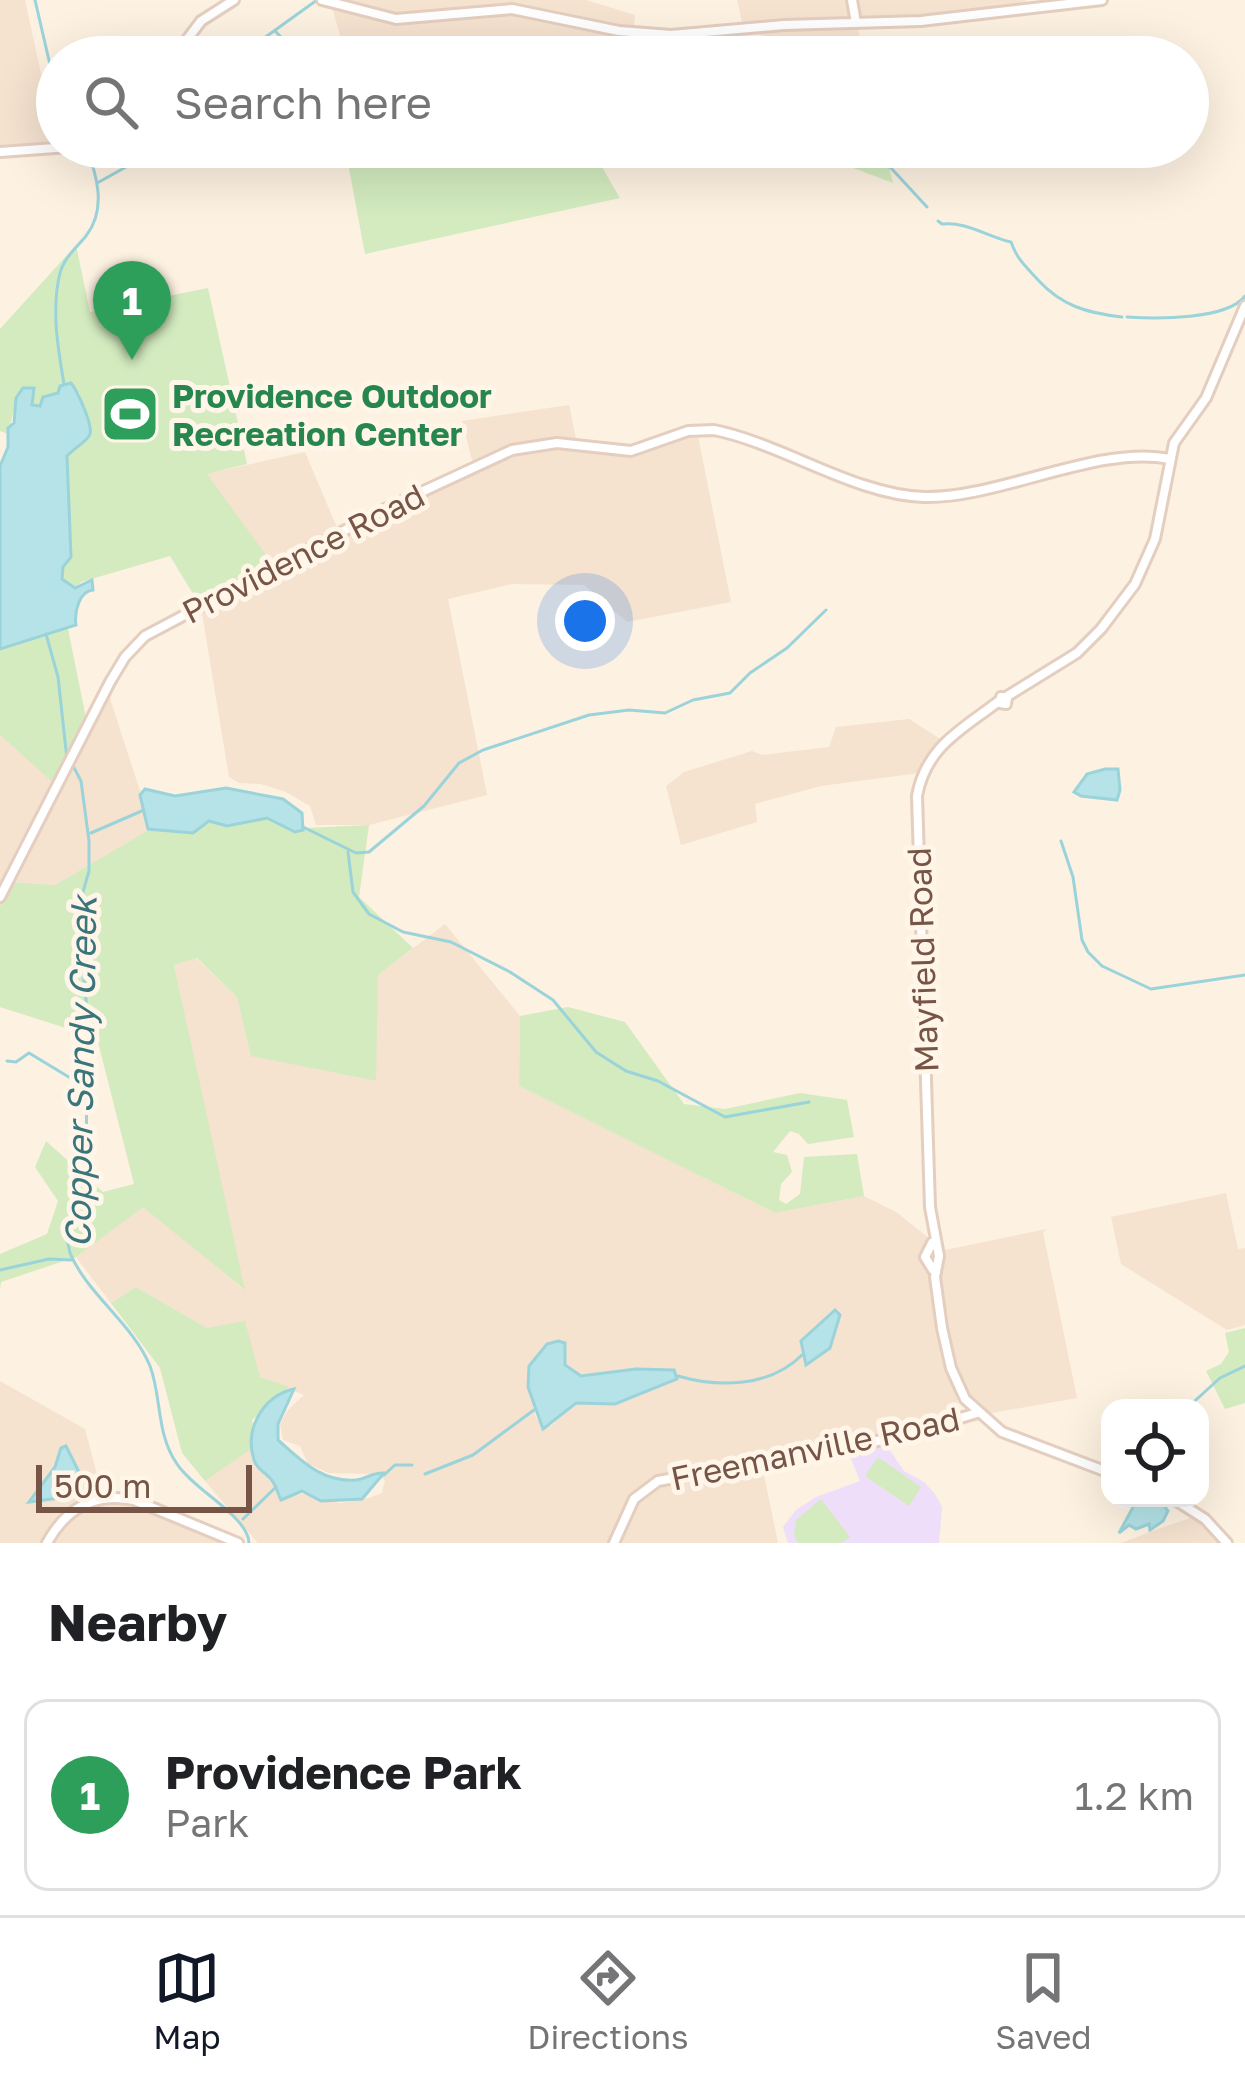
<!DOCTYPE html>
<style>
:root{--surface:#fff;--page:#f6f6f6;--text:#202124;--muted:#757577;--line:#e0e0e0;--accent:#111827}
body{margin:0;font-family:"Golos Text",sans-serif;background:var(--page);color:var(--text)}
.controls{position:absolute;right:36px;bottom:36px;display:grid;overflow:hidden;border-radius:24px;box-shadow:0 12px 48px #0002}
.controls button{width:108px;height:108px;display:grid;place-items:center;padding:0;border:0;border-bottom:3px solid var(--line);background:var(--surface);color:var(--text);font:60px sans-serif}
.scale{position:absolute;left:36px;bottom:30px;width:216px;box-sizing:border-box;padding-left:12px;border:6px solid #765547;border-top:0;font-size:33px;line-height:42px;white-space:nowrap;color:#765547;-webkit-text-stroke:9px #fff5e8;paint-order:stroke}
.you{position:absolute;left:585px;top:621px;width:42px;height:42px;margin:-30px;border:9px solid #fff;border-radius:50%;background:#1a73e8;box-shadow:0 0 0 18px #1a73e833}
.badge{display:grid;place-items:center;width:78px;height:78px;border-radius:50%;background:var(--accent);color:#fff;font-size:39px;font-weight:700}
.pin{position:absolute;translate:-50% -99px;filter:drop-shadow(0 3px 6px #0008)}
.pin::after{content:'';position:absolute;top:63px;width:42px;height:36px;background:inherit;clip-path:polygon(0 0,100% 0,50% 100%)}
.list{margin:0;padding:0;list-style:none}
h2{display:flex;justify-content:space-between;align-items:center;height:156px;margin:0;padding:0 48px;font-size:51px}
h2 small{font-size:39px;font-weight:400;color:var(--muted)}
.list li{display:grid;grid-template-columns:78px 1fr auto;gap:36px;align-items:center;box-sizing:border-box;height:192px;margin:0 24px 24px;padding:0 24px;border:3px solid var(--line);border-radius:24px}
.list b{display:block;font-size:45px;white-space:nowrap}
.list p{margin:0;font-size:39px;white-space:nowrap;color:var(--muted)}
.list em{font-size:39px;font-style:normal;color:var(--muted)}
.icon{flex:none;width:66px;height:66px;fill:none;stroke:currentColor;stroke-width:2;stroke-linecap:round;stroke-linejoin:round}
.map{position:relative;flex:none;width:1245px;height:1543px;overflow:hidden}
.search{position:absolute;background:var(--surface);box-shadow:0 12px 48px #0002;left:36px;right:36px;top:36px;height:132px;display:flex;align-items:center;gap:30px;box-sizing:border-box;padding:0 42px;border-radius:66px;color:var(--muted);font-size:45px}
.sheet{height:372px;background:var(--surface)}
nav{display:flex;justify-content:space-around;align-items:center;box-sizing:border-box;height:168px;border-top:3px solid var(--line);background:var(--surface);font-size:33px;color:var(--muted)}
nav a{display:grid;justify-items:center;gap:6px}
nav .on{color:var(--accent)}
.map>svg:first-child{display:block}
.residential{fill:#f5e2cf;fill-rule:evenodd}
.education{fill:#eedef9}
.green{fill:#d3ebbf}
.water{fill:#b5e3e8;stroke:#9bd3da;stroke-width:3}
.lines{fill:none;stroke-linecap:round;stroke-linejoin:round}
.stream{stroke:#9bd3da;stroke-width:3}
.tertiary-casing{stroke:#e4cec0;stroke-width:14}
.tertiary{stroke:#fff;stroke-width:8}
.labels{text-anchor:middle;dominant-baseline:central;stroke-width:10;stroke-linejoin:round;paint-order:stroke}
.leisure-label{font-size:33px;font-weight:bold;fill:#27864d;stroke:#fff5e8;text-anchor:start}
.street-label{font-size:33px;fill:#765547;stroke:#fff5e8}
.water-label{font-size:36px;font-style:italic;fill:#3a757c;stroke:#fff5e8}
</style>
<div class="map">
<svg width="1245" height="1543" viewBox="0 0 1245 1543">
<rect width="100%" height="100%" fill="#fdf1e1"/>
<path class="residential" d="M 0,0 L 25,0 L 57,147 L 0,153 Z
M 330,0 L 586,0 L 635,15 L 631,57 L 346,57 Z
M 737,0 L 1026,0 L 1027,9 L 857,24 L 864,57 L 830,57 L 829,51 L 744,31 Z
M 569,405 L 577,443 L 616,452 L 697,431 L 731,602 L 627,622 L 584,585 L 512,584 L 448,599 L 487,795 L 369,825 L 316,825 L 310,806 L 286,792 L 261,784 L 239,783 L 229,777 L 201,607 L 206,474 L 305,452 L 338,530 L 474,468 L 462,421 Z
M 107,689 L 152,828 L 55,885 L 11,882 L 0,906 L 0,735 L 57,785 Z
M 909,719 L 945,742 L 919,773 L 821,786 L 755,804 L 757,822 L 681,845 L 666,786 L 684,772 L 752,751 L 762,755 L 829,747 L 836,727 Z
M 445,924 L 520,1016 L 519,1086 L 775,1213 L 864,1196 L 896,1212 L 934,1242 L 935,1252 L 1047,1229 L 1043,1232 L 1077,1398 L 986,1414 L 968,1396 L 952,1372 L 961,1421 L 762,1465 L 778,1543 L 258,1543 L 205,1481 L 251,1445 L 264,1475 L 283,1485 L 286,1497 L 308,1493 L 316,1499 L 340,1503 L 369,1498 L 382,1493 L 385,1480 L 375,1474 L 329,1473 L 308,1464 L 300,1446 L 283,1440 L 280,1424 L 287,1411 L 304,1395 L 260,1377 L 207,1328 L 136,1287 L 111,1303 L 76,1257 L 143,1206 L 243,1289 L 174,965 L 196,958 L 237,997 L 251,1055 L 375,1081 L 378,975 ZM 548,1344 L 566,1351 L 565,1365 L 581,1376 L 644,1369 L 674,1370 L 677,1379 L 615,1404 L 576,1403 L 551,1426 L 536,1418 L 528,1374 L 529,1366 Z
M 1226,1193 L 1238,1249 L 1245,1248 L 1245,1325 L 1227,1330 L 1121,1264 L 1111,1217 Z
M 0,1381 L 85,1429 L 103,1497 L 137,1501 L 239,1543 L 0,1543 Z
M 1202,1514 L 1224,1543 L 1121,1543 L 1155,1530 Z"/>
<path class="education" d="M 887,1446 L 904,1471 L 924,1482 L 935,1494 L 942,1507 L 939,1543 L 788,1543 L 783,1527 L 796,1510 L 816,1497 L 860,1481 L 848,1451 Z"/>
<path class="green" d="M 345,147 L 580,147 L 596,157 L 620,198 L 365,254 Z
M 833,147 L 884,147 L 893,183 L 827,158 Z
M 76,245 L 90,312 L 208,288 L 247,464 L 207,474 L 276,569 L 201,607 L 170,556 L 81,582 L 75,588 L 63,582 L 63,567 L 71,557 L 67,456 C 93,424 94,439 79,392 L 43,397 L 41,406 L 35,406 L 23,388 L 18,393 L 8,434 L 0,431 L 0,329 Z
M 67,624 L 87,723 L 57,786 L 0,735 L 0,647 Z
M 288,816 L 307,828 L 369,825 L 359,897 L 413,948 L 378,975 L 376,1081 L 251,1056 L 237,997 L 197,958 L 174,965 L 245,1290 L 143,1207 L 76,1257 L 1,1282 L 0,1290 L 0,1254 L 47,1234 L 58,1201 L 35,1167 L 46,1141 L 103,1192 L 134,1184 L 97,1038 L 0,1007 L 0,906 L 11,882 L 55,885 L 152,828 Z
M 568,1007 L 625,1022 L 684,1104 L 725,1109 L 800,1093 L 847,1100 L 854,1137 L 808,1144 L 799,1134 L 790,1131 L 773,1152 L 787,1155 L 792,1172 L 781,1184 L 779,1200 L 786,1204 L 800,1194 L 804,1157 L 857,1154 L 864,1196 L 775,1213 L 519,1086 L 520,1016 Z
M 136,1287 L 207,1328 L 245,1321 L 260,1377 L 289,1387 L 252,1420 L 258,1444 L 205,1481 L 182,1453 L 160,1368 L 111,1303 Z
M 1245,1328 L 1245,1403 L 1225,1409 L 1206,1371 L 1221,1364 L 1229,1352 L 1225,1333 Z
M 878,1457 L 921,1487 L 909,1506 L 865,1476 Z
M 821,1499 L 850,1537 L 841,1543 L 798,1543 L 794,1535 L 796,1520 Z"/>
<path class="water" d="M 71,383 C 77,390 93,425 90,434 C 89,440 72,450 67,456 L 71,557 L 63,567 L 62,579 L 75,588 L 92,580 L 93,590 C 79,591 74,613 76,625 L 0,649 L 0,466 L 8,447 L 8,428 L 14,423 L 16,398 L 23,388 L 34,388 L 32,405 L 40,406 L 43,397 L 58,393 L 60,386 Z
M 1105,769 L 1118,769 L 1120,790 L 1117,800 L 1081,796 L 1074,792 L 1087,774 Z
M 226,788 L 283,799 L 302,813 L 303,830 L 295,832 L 267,818 L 227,826 L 209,821 L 193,833 L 148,829 L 140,795 L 145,789 L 175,796 Z
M 835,1310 L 840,1315 L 830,1348 L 806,1365 L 801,1341 Z
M 558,1341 L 565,1343 L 565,1365 L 581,1376 L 636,1369 L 674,1370 L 677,1379 L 615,1404 L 576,1403 L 543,1429 L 528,1387 L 529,1366 L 547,1344 Z
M 294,1389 L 278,1424 L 278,1440 C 301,1460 322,1483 356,1480 C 367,1479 372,1472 384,1473 L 362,1499 L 321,1501 L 302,1491 L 281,1500 C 278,1494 277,1488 273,1482 C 267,1472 258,1472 254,1460 C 244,1429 263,1396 294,1389 Z
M 66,1446 L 81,1476 L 80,1486 L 59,1498 L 29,1502 L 55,1467 L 61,1448 Z
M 1138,1498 L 1162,1503 L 1168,1511 L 1163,1521 L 1150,1530 L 1149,1524 L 1136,1529 L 1129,1525 L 1119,1533 Z"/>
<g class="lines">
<path class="stream" d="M 35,0 L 57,95
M 276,32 L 301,57
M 223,57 L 267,36 L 317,0
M 869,157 L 891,168 L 927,207
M 99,182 L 133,163 L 147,147
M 938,221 L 942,224 C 966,221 988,237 1011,242 C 1018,261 1025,265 1038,280 C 1062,306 1087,313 1122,317
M 1127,317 C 1156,319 1227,320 1245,296
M 64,384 C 58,349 51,309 60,273 C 64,258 77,247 86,236 C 107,209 97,175 86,147
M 46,634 L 58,677 L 67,759
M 72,764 L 81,781 L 89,841 L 89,871 L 77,913 L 87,1010 L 81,1037 L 87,1047 L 86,1187 L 70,1221 L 67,1239 L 70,1253 C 87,1294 133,1324 150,1366 C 162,1398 156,1434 177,1464 C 195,1491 248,1516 249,1543
M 303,827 L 356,853 L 369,852 L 424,806 L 459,763 L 483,750 L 589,715 L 629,710 L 665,713 L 693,700 L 730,693 L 750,673 L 787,648 L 826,610
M 91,833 L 144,810
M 1061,841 L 1073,877 L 1082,940 L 1088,952 L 1102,966 L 1151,989 L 1245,975
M 348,852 L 353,892 L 369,914 L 403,932 L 451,942 L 510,972 L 553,1000 L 596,1052 L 626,1071 L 658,1081 L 725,1117 L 809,1102
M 7,1061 L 16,1062 L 29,1053 L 82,1085
M 0,1270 L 49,1259 L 71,1260
M 678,1376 C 719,1388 770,1387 802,1355
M 1187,1408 L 1220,1378 L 1245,1366
M 425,1474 L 473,1455 L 534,1410
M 384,1475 L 395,1465 L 412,1465
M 243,1519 L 276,1487"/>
<g class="tertiary-casing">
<path id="tertiary" d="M 322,0 L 396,19 L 512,9 L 619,31 L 671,35 L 784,25 L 921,21 L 1102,0
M 852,0 L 856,23
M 174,57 L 201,21 L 234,0
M 0,152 L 69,147
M 1001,697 L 1007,698 L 1006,704 L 1000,703 Z
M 1006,697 L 1077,653 L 1101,629 L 1135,584 L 1155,539 L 1174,443 L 1206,398 L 1245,306
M 999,701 C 963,729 926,746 917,796 L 930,1207 L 939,1256 L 935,1277 L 942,1328 L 951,1368 L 965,1399 L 1002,1432 L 1110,1473
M 0,897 L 110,682 L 125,657 L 145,636 L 387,508 L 512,450 L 557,443 L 631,451 L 688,431 L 714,430 C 783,444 855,495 924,497 C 998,499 1100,444 1169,459
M 932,1243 L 925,1257 L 933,1270
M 1172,1498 L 1205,1519 L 1227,1543
M 47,1543 C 66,1508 95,1492 134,1500 L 238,1543
M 614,1543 L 634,1499 L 658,1481 L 894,1438 L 977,1413"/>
</g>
<use href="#tertiary" class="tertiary"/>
</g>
<defs>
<g id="stadium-square" transform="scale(3)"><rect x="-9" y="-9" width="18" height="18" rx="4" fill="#2e9e5b" stroke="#fff5e8"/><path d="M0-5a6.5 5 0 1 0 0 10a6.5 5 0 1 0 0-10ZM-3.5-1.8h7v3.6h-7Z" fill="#fff"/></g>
</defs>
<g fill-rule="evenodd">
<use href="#stadium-square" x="130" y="414"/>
</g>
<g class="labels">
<g class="leisure-label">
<text x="172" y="395">Providence Outdoor<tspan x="172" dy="38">Recreation Center</tspan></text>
</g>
<g class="street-label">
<text transform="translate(303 553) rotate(-27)">Providence Road</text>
<text transform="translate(922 960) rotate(-92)">Mayfield Road</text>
<text transform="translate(815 1448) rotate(-12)">Freemanville Road</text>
</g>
<g class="water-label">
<text transform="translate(80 1072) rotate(-89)">Copper Sandy Creek</text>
</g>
</g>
</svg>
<div class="controls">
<button><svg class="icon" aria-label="locate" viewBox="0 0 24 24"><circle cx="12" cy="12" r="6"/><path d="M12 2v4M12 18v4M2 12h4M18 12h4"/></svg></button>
</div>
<div class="scale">500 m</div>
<div class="you"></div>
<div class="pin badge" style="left:132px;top:360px;background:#2e9e5b">1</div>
<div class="search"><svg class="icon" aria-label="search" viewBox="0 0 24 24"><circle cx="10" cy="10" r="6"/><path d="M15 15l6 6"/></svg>Search here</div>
</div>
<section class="sheet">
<h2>Nearby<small></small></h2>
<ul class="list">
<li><span class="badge" style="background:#2e9e5b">1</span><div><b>Providence Park</b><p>Park</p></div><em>1.2 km</em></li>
</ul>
</section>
<nav>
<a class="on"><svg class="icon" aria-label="map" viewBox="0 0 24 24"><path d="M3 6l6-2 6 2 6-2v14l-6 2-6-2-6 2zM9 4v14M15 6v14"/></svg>Map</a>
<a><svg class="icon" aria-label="directions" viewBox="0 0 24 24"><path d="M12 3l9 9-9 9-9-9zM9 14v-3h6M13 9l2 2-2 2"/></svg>Directions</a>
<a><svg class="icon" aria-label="saved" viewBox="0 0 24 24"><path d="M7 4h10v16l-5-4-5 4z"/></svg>Saved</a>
</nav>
